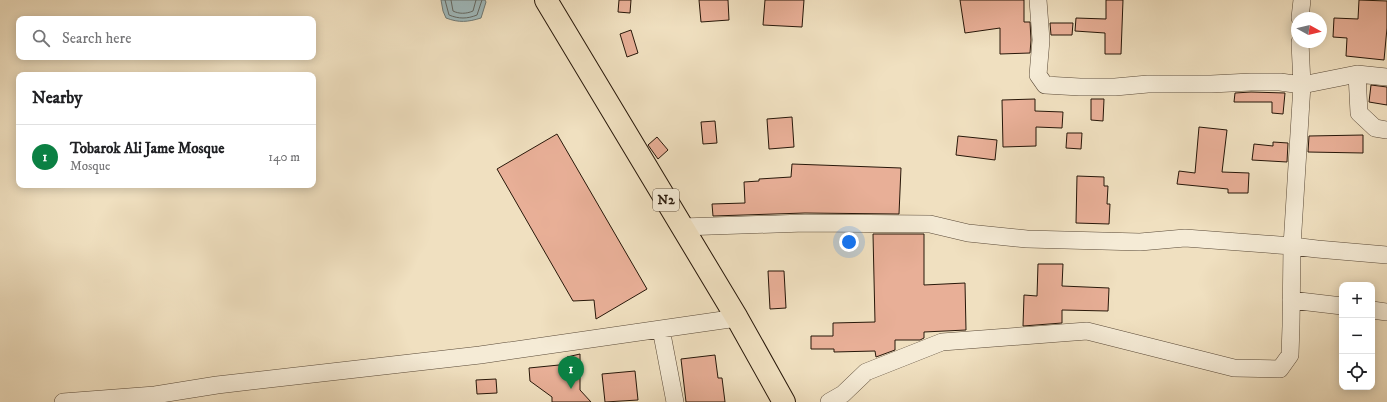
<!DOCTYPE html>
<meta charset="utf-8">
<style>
:root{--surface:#fff;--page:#f6f6f6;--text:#202124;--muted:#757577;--line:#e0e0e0;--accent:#0b8043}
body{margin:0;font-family:"IM FELL DW Pica",serif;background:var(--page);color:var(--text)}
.controls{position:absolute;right:12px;bottom:12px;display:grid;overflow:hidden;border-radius:8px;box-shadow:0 2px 10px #0003}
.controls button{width:36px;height:36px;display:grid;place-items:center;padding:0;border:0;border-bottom:1px solid var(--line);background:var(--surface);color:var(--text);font:20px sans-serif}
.compass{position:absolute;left:1291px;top:12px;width:36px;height:36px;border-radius:50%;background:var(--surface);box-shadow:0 2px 10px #0003;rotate:98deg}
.you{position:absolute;left:849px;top:242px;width:14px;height:14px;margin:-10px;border:3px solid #fff;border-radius:50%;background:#1a73e8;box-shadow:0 0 0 6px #1a73e833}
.badge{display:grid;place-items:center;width:26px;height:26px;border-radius:50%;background:var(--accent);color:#fff;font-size:13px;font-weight:700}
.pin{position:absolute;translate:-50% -33px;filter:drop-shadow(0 1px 2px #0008)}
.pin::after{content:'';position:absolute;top:21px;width:14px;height:12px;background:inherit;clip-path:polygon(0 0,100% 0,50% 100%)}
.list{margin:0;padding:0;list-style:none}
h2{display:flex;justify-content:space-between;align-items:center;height:52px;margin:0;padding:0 16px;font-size:17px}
h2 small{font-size:13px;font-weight:400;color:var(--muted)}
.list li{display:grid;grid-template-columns:26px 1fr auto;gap:12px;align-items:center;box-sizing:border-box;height:64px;padding:0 16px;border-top:1px solid var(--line)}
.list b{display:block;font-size:15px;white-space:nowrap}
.list p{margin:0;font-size:13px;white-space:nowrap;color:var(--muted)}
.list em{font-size:13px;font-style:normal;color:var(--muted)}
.icon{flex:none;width:22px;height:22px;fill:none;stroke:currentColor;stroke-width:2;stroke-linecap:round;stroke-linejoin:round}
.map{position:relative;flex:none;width:1387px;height:402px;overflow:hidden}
.search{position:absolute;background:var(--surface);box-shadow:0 2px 10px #0003;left:16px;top:16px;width:300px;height:44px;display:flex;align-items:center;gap:10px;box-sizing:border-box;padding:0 14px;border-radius:8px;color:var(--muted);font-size:15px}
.panel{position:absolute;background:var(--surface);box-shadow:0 2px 10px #0003;left:16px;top:72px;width:300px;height:116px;border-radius:8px}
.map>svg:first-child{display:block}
.water{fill:#9fbabd;stroke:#6f7975}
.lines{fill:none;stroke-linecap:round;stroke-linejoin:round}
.shore{stroke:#636863;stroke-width:1}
.building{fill:#e8af97;stroke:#271709}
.minor-casing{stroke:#594937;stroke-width:18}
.trunk-casing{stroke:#271709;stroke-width:24}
.minor{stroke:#f5ebd6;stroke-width:17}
.trunk{stroke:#f0e0c0;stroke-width:22}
.labels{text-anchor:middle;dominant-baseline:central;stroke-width:3;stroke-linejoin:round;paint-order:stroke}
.shield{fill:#f5ebd6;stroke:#655746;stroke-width:1}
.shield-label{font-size:13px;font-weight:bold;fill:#271709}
</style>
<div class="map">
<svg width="1387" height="402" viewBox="0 0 1387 402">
<rect width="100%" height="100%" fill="#f0e0c0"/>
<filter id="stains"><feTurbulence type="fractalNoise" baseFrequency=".005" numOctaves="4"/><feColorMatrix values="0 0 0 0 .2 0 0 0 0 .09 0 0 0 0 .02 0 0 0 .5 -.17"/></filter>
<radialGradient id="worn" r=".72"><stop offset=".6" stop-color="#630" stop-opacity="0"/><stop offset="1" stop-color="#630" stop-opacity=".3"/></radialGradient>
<path class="water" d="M 441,0 L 485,0 L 486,2 L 481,18 C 468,22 459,23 446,18 L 443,11 Z"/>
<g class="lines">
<path class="shore" d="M 445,0 L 449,15 C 459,19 467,19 477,15 L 482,0
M 451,0 L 453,11 C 459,14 466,14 473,11 L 476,0"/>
</g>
<path class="building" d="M 619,0 L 631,0 L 630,13 L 618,12 Z
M 699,0 L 728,0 L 729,20 L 701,22 Z
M 765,0 L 804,0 L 802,27 L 763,25 Z
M 960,0 L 1024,0 L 1024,22 L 1030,22 L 1031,40 L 1030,53 L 1000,54 L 1000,28 L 965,33 Z
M 1106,0 L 1123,0 L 1121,54 L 1105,54 L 1105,33 L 1075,31 L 1076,18 L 1106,19 Z
M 1359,0 L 1387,1 L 1387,28 L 1384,60 L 1346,56 L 1347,38 L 1333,37 L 1334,18 L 1358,19 Z
M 1050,23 L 1073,23 L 1072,35 L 1051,35 Z
M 631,30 L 638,53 L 627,57 L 620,34 Z
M 1371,85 L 1387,87 L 1387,105 L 1369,102 Z
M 1251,92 L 1285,93 L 1283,114 L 1272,113 L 1272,102 L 1234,102 L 1235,93 Z
M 1035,99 L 1035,111 L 1063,112 L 1062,128 L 1036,127 L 1036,146 L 1003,147 L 1002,100 Z
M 1091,99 L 1104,99 L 1103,121 L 1091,120 Z
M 792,117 L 794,147 L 769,149 L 767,119 Z
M 715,121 L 717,143 L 703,144 L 701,122 Z
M 1199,127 L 1227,130 L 1222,172 L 1249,173 L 1248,193 L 1228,193 L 1228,189 L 1177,184 L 1179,171 L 1195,173 Z
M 1067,133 L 1082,133 L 1081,149 L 1066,148 Z
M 557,134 L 647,289 L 596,319 L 594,300 L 573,301 L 497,169 Z
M 1363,135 L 1363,153 L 1308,152 L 1309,136 Z
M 958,136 L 997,140 L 995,160 L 956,155 Z
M 657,137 L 668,150 L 658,159 L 648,145 Z
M 1273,142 L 1288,143 L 1287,162 L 1252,160 L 1254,144 L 1273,146 Z
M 792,164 L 901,168 L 899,214 L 805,213 L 713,216 L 712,204 L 745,203 L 744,182 L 759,181 L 759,179 L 791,177 Z
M 1077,176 L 1104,177 L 1104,186 L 1108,186 L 1107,204 L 1110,204 L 1109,224 L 1076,223 Z
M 873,234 L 924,234 L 924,285 L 965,283 L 966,330 L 924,332 L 924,338 L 920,340 L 895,340 L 895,350 L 876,357 L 875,351 L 834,352 L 834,349 L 811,349 L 811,336 L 833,336 L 833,323 L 875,322 Z
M 1038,264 L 1063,264 L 1062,286 L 1109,288 L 1108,311 L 1062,310 L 1062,323 L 1023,326 L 1024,295 L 1037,296 Z
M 768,271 L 784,271 L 786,308 L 770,309 Z
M 580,354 L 580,390 L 591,402 L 552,402 L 552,397 L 530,381 L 529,368 L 559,365 L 567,357 Z
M 715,355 L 718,378 L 722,378 L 725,402 L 686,402 L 681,359 Z
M 635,371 L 638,400 L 605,402 L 602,374 Z
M 496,379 L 497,393 L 477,394 L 476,380 Z"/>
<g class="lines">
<g class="minor-casing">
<path id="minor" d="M 1038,0 L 1041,40 L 1038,75 L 1045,85 L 1080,87 L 1115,87 L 1148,84 L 1211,84 L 1251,82 L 1280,82 L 1302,85 L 1357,74 L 1387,77
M 1300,18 L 1302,0
M 1357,74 L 1359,113 L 1375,128 L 1387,130
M 682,227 L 805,223 L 930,224 L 968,233 L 1027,239 L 1140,242 L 1185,238 L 1292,246 L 1317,249 L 1387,255
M 1291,300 L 1342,306
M 1372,310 L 1387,312
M 661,329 L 675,402
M 63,402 L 155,395 L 217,385 L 480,355 L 737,318
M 829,402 L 843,394 L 866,372 L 942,342 L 1087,331 L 1234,368 L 1280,369 L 1290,355 L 1291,326 L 1292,246 L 1302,85 L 1300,42"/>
</g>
<g class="trunk-casing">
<path id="trunk" d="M 546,0 L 737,318 L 784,402"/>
</g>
<use href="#minor" class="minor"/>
<use href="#trunk" class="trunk"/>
</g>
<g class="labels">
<rect class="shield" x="653" y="189" width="26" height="22" rx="3"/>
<g class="shield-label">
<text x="666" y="200">N2</text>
</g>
</g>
<rect width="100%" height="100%" filter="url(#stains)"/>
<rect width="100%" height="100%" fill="url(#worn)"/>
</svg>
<div class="controls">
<button>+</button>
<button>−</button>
<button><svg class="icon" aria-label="locate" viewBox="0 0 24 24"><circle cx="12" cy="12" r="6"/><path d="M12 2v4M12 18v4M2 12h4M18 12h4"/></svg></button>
</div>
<svg class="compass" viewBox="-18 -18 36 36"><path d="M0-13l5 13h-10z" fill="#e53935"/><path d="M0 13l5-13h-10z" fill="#757577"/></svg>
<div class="you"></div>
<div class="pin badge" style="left:571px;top:389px">1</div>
<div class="search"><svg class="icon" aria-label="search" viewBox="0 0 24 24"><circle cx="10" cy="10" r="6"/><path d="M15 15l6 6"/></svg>Search here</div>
<section class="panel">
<h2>Nearby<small></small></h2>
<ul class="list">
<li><span class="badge">1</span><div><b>Tobarok Ali Jame Mosque</b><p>Mosque</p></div><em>140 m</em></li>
</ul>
</section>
</div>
